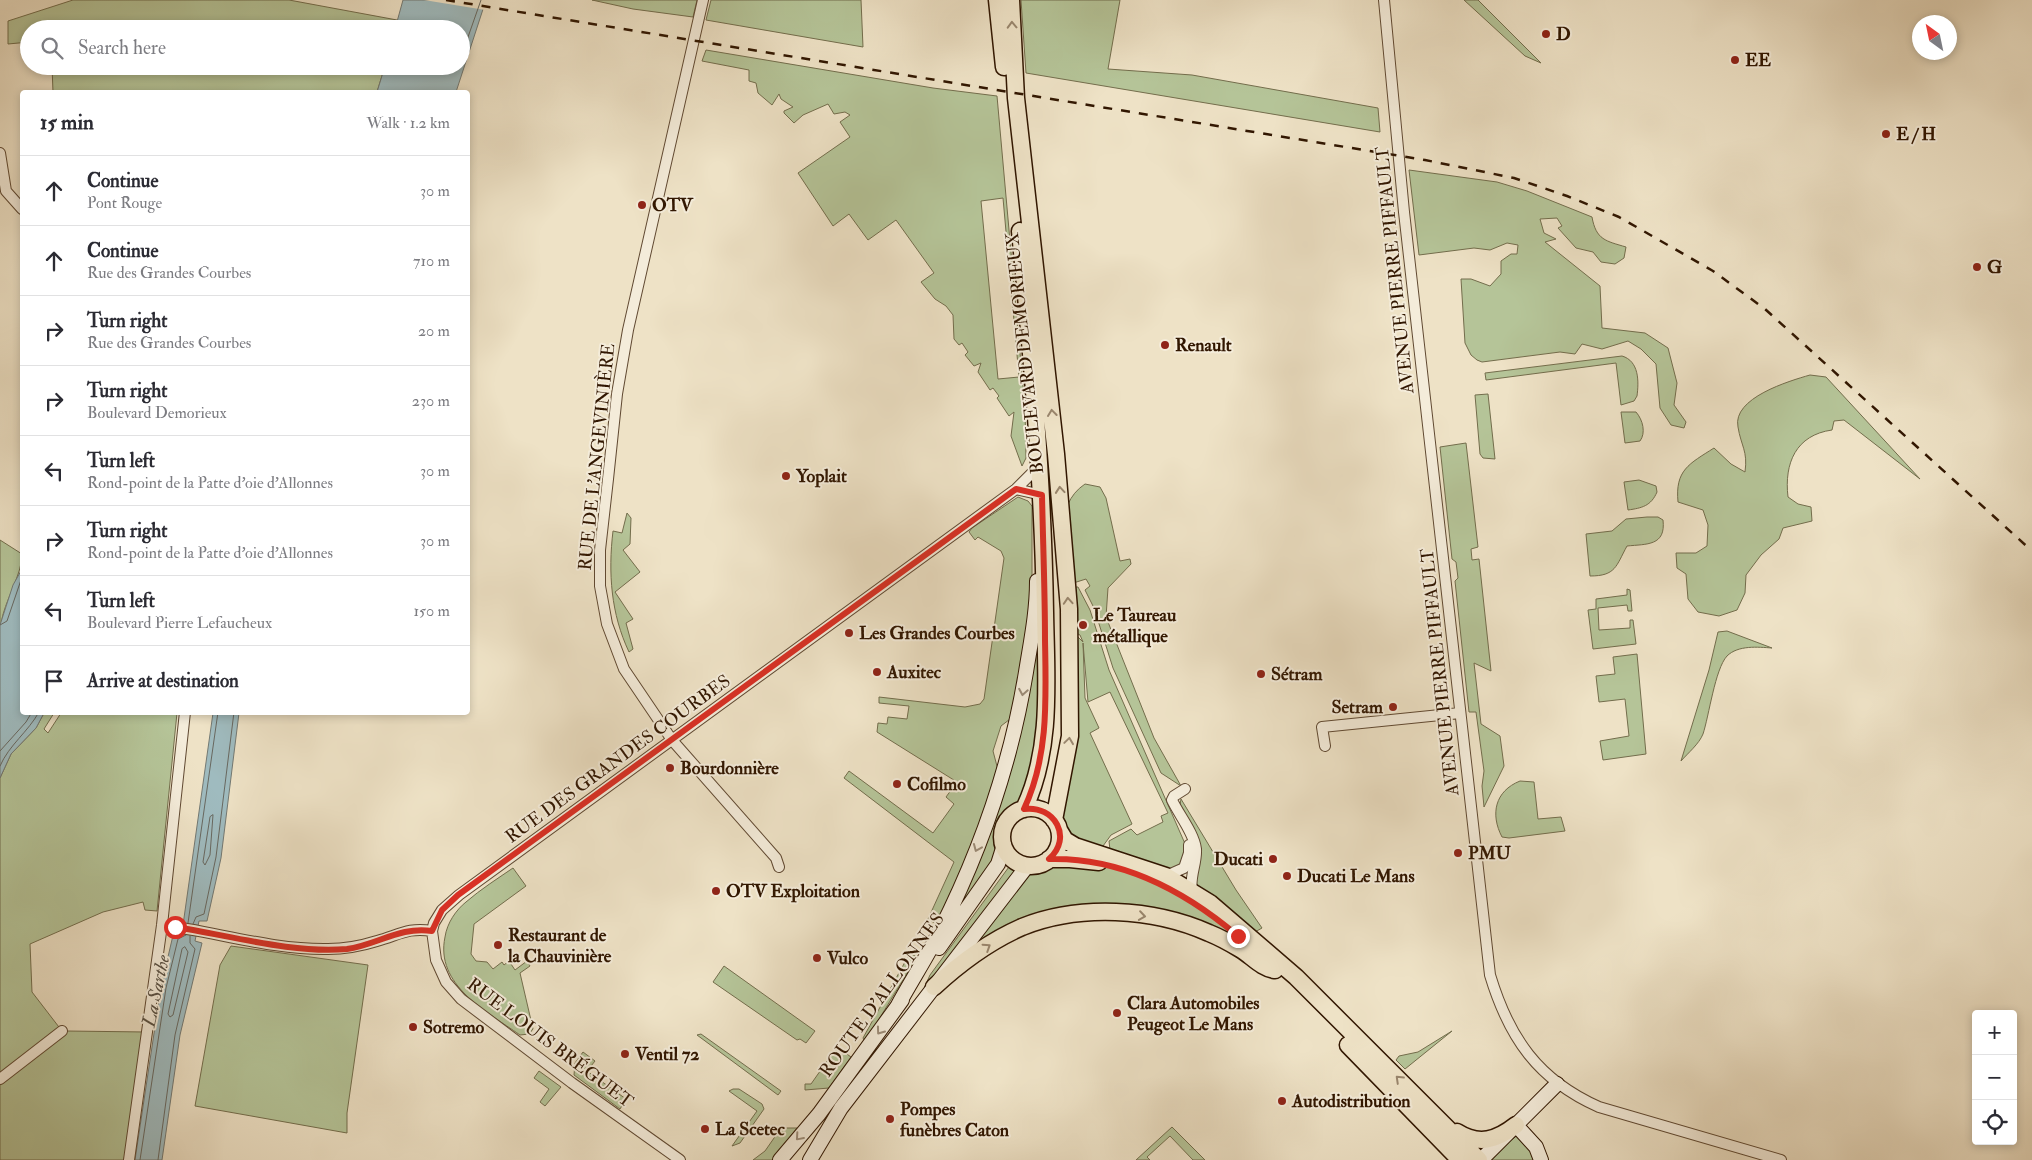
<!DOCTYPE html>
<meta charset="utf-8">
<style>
:root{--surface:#fff;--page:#f2f2f3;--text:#2b2b33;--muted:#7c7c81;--line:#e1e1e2}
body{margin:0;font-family:"IM FELL Double Pica",serif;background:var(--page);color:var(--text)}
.controls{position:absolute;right:15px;bottom:15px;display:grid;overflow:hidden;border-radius:5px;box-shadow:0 2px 8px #0003}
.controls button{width:45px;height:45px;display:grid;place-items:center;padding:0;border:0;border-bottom:1px solid var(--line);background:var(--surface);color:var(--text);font:25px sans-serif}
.compass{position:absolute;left:1912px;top:15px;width:45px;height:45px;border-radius:50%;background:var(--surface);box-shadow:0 2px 8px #0003;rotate:327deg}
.stop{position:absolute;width:15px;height:15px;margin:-11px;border:4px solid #d93025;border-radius:50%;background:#fff}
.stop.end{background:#d93025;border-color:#fff;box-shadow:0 1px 5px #0008}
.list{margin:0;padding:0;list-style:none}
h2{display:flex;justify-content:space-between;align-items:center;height:65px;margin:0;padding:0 20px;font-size:21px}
h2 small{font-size:16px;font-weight:400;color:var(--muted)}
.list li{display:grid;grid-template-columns:32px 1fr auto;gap:15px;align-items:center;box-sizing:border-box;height:70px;padding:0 20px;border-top:1px solid var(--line)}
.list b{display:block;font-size:19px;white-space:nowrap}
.list p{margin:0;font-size:16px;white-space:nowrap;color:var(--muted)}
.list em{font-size:16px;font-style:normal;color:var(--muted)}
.icon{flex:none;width:28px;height:28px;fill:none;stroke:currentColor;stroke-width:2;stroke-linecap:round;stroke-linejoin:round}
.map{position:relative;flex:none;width:2032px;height:1160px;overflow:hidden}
.search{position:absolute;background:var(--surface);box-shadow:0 2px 8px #0003;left:20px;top:20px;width:450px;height:55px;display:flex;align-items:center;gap:12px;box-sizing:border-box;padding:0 18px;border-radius:28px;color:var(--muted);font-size:19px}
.panel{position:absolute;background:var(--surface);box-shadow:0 2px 8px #0003;left:20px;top:90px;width:450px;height:625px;border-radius:5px}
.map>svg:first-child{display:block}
.green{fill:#b5c498;stroke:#736d4c;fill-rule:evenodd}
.water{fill:#9fbbbf;stroke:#737973}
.pier{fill:#eee2c6}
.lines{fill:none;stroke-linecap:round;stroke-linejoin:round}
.shore{stroke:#686860;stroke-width:1}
.street-casing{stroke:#604932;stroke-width:12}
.secondary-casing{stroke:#311600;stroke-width:16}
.primary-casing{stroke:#311600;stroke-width:19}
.street{stroke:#f4ecda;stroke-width:10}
.secondary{stroke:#f4ecda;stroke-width:14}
.primary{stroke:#eee2c6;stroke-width:16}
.rail{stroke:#311600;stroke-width:2.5;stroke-dasharray:9 9;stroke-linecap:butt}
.oneway{stroke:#99866d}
.oneway2{stroke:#9c8c78}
.route{stroke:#d93025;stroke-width:6}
.poi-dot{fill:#8f2418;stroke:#f4ecda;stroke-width:2}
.labels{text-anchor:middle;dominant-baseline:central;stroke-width:4;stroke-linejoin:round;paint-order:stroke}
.poi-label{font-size:18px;font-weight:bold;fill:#311600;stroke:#f4ecda;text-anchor:start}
.street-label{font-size:18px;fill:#311600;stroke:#f4ecda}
.water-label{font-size:19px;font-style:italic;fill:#585043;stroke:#f4ecda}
</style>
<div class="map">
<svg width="2032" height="1160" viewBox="0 0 2032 1160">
<rect width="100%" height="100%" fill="#eee2c6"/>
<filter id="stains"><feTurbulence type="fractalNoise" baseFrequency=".004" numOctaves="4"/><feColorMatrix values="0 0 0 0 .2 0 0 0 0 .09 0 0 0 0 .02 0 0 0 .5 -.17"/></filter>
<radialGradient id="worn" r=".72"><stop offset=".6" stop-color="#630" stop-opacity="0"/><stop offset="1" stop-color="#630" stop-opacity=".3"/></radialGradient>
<path class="green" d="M 73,0 L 289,0 L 397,20 L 395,29 L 29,29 L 29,42 L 8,44 L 8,21 Z
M 592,0 L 697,0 L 693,17 L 633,9 Z
M 711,0 L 861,0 L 863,47 L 706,20 Z
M 1021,0 L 1120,0 L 1108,69 L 1192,75 L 1378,108 L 1380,132 L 1026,73 Z
M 1464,0 L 1478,0 L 1541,63 L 1525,56 Z
M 706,50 L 933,88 L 997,96 L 1025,408 L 1026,458 L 1022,466 L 1011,436 L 1014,412 L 1009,416 L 997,398 L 999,396 L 993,388 L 990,390 L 978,372 L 981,363 L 974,366 L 965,355 L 968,352 L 962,343 L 959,345 L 954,339 L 953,315 L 946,306 L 935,299 L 921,282 L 934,273 L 896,220 L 868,240 L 849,214 L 833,226 L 798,173 L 850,137 L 840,122 L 850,115 L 845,112 L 834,114 L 828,104 L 803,115 L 794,123 L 784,113 L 784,111 L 793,107 L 781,99 L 779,94 L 772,105 L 758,93 L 756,83 L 749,81 L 749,70 L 702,61 ZM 1003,198 L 1019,377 L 998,379 L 981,201 Z
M 52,66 L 385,66 L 377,92 L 53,92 Z
M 1409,170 L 1497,182 L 1527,191 L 1592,217 C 1596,240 1606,241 1626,247 L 1624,258 L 1615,264 L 1601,262 L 1593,252 L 1576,248 L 1558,228 L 1562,226 L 1557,218 L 1540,219 L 1544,233 L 1556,239 L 1545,242 L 1600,286 L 1602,328 L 1645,333 L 1668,348 L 1677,383 L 1674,405 L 1686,422 L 1684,428 L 1671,425 L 1660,408 L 1656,364 L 1641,349 L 1628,341 L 1602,349 L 1582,344 L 1575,354 L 1560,352 L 1482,362 L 1477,360 L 1471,355 L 1465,343 L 1461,279 L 1471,279 L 1490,286 L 1501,274 L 1501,261 L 1511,254 L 1517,254 L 1518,245 L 1507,243 L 1490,250 L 1474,248 L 1419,255 Z
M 1622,356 C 1639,361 1639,381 1637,396 L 1634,401 L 1621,405 L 1616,363 L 1486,380 L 1485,373 Z
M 1810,375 L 1826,377 L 1920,479 L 1844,420 L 1834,421 L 1832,430 C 1796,435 1784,463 1788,497 L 1798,504 L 1811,507 L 1812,521 L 1783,528 L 1779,539 L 1761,555 L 1746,575 L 1745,593 L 1737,610 L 1719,616 L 1698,612 L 1688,599 L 1686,574 L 1677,568 L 1676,553 L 1696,553 L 1707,546 L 1708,525 L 1703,510 L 1678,502 C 1675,470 1689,464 1714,448 L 1731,464 L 1745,472 C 1748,451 1741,446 1738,427 C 1732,398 1789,381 1810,375 Z
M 1488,394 L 1495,459 L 1483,458 L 1480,454 L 1475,395 Z
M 1621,412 L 1636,412 C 1643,420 1646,433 1640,441 L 1625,443 Z
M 1466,443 L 1478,547 L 1471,549 L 1472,560 L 1479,559 L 1491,671 L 1474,663 L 1481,724 L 1500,736 L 1504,766 L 1484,807 L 1482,786 L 1484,771 L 1476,712 L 1469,712 L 1455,581 L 1458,578 L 1456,562 L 1452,559 L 1440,447 Z
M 1639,480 L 1656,486 L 1657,492 C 1651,506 1642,508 1628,510 L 1624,482 Z
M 1085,484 L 1100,487 L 1106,498 L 1120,561 L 1130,559 L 1131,564 L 1108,588 L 1106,617 L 1154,738 L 1181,786 L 1161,773 L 1113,668 L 1094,608 L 1085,590 L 1090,586 L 1086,579 L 1067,585 C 1065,551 1052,506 1085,484 Z
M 1018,497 L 1028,501 L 1032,506 L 1032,588 L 1014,716 L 1001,726 L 993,751 L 998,770 L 978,829 L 951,898 L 936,924 L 928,919 L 954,862 L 844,778 L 849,771 L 933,833 L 954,804 L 946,797 L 957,782 L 877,732 L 878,723 L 887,724 L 888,717 L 907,719 L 909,706 L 879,703 L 879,697 L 965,707 L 980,704 L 984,699 L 1004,558 L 1001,551 L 978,537 L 975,540 L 969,532 L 972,528 Z
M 627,513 L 631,518 L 630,544 L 623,550 L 640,572 L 615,592 L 633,619 L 626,623 L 633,649 L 629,652 C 611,614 608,573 613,531 L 622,533 Z
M 1647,517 L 1658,517 L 1663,520 C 1666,546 1647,544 1627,546 C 1616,566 1616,576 1590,576 L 1586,534 L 1612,531 L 1626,519 Z
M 0,540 L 22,554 C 22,576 4,601 1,624 C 0,629 2,634 0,639 Z
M 1070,587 L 1078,587 L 1090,610 L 1109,670 L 1186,846 L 1181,865 L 1167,872 L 1139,864 L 1110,850 L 1109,841 L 1131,829 L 1137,835 L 1163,822 L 1161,816 L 1168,813 L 1110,692 L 1088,702 L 1083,643 L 1085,698 L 1099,728 L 1090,733 L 1132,824 L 1111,835 L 1103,846 C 1107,859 1133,864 1144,870 L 1075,846 L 1065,840 L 1054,820 L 1070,736 L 1069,634 L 1076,635 L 1083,642 L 1080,635 L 1072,631 Z
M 1627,589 L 1630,590 L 1632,611 L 1628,611 L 1627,605 L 1598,608 L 1599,630 L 1630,628 L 1630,620 L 1633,620 L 1636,644 L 1593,649 L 1588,610 L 1596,609 L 1596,599 L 1627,595 Z
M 1036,604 L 1046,728 L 1019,811 C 1006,819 1001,830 1004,845 L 914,974 L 939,933 L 1009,756 Z
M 1727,631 L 1772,648 C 1758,647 1738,645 1727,656 C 1715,669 1709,716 1703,734 C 1699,744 1688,753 1681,761 L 1709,670 L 1718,632 Z
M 1637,654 L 1646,754 L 1603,760 L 1600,741 L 1629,736 L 1625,699 L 1599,702 L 1596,676 L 1615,674 L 1613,657 Z
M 44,713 L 54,713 L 44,729 L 48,733 L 61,713 L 177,713 L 157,911 L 145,910 L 143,902 L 103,912 L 30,944 L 32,992 L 62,1031 L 0,1079 L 0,778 L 11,754 L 36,728 Z
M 1520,781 L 1534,782 L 1538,819 L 1561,817 L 1565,831 L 1509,838 L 1502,837 C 1490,814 1495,791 1520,781 Z
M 1181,799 L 1236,890 L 1262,928 L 1255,932 L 1195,886 L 1196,854 L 1180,805 Z
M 1014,860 L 1028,865 L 1044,862 L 1101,863 L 1149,879 L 1194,901 L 1256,952 L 1124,913 L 1023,927 L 921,995 L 930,975 Z
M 513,868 L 526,886 L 474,924 L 471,954 L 476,961 L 487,962 L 493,969 L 502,962 L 504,965 L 509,961 L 515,970 L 527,961 L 530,966 L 520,973 L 533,1029 L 529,1034 L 520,1035 C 486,1011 435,985 445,937 C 447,923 456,910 466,902 C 481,889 497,879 513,868 Z
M 231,946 L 368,965 L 347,1113 L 347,1133 L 195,1106 L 220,965 Z
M 910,953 L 917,957 L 865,1042 L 863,1038 Z
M 724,966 L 815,1031 L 806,1043 L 800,1039 L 797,1040 L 713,982 Z
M 67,1031 L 146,1032 L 124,1160 L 0,1160 L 0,1085 Z
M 1452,1031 L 1405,1069 L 1396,1060 L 1399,1056 L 1418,1052 Z
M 701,1034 L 781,1091 L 778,1095 L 697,1035 Z
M 837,1047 L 851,1057 L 829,1088 L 805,1090 L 805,1084 L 811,1084 Z
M 583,1052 L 595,1061 L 587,1071 L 626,1099 L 620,1109 L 574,1075 L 575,1063 Z
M 539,1071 L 561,1087 L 545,1106 L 540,1102 L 549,1089 L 534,1078 Z
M 733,1089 L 739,1089 L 762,1104 L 764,1109 L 740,1143 L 732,1146 L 757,1111 L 729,1091 Z
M 1516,1125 L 1541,1160 L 1481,1160 Z
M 1172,1127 L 1205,1160 L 1193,1160 L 1170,1136 L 1147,1157 L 1150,1160 L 1136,1160 Z
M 781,1128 L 797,1128 L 772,1160 L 753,1160 L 765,1151 Z"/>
<path class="water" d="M 403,0 L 486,0 L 456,92 L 377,92 L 385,66 L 461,66 L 461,29 L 395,29 Z
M 22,569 L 22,712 L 44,713 L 36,728 L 11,754 L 0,778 L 0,625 L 13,585 Z
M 213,713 L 239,713 L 221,858 L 207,921 L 199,921 L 195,941 L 202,943 L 180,1035 L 162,1160 L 135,1160 L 161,987 L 174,931 L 183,925 Z"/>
<path class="pier" d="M 424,0 L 489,0 L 485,10 Z"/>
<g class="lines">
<path class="shore" d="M 461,57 L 481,0
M 0,625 L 7,621 L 22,577
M 0,751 L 26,722 L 32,712
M 0,766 C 9,745 28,732 39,712
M 213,815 L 210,855 L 205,865 L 203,862 L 210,817 Z
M 188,923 L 218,712
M 193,924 L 196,917 L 204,914 L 216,857 L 234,712
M 185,947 L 188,952 L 173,1015 L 170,1017 L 168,1014 L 182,949 Z
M 140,1160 L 166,988 L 178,939 L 186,935
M 158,1160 L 175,1035 L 195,949 L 190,943 L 190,936"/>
<g class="street-casing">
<path id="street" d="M 703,0 L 628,330 L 617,394 L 608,479 L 600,550 L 600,586 L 607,624 L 624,669 L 672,740 L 776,858 L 779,867
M 1384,0 L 1404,212 L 1490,975 C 1509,1038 1538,1080 1599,1107 L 1781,1160
M 0,153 L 6,191 L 22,209
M 1016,489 L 1042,495
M 1325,746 L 1322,727 L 1460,713
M 1185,789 L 1174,796 L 1172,800 C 1179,815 1194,833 1196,849 C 1197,864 1189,877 1192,892
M 1166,876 L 1184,868 L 1189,853 L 1189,845
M 162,925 C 217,932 272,950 328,949 C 345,949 361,946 377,941 C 399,935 408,927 432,931
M 0,1079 L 62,1031
M 129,1160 L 162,925 L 185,712
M 680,1160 L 572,1083 L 461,999 L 446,982 L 436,960 L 432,931 L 434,923 L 442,910 L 459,895 L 1016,489 L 1035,470"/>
</g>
<g class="secondary-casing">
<path id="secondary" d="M 939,948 L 998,864 L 1004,845
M 897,1007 C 911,981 927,957 940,931 C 982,848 1011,763 1026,672 C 1031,641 1037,612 1037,581
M 1516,1125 L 1536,1147 L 1541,1160
M 780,1160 L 819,1114 L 902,1000
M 810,1160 L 841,1108 L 1028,865
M 1481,1160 L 1557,1084"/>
</g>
<g class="primary-casing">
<path id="primary" d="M 997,0 L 1004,67
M 1011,0 L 1016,98 L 1056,454 L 1069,609 L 1070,736 L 1054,820
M 1020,231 C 1032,358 1043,484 1045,612 C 1046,678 1053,748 1024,809
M1002 837a29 29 0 1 1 58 0a29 29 0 1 1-58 0Z
M 1059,830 L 1065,840 L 1075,846 L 1166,876 L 1210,903 L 1296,977 L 1479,1160
M 1049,859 L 1070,859 L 1099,862
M 934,987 C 960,963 990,941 1022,927 C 1079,904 1153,908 1209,933 C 1219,937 1230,943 1240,949 C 1252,956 1261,968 1275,970
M 1348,1045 L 1460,1160
M 1457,1132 C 1479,1146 1497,1140 1516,1125"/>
</g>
<use href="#street" class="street"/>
<use href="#secondary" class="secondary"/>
<use href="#primary" class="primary"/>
<path class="rail" d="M 446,0 L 1425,160 L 1514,178 L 1567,196 L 1619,217 L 1713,271 L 1765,309 L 2032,551"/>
</g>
<defs><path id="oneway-chevron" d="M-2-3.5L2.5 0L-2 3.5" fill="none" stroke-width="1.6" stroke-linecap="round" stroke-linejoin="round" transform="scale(1.25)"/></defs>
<g class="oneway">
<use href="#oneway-chevron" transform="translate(1012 25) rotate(-92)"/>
<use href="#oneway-chevron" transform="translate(1052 413) rotate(-97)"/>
<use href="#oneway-chevron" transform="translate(1060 490) rotate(-95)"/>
<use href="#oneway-chevron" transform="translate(1068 601) rotate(-94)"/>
<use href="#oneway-chevron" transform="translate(1069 741) rotate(-82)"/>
<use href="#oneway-chevron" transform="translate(1142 916) rotate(8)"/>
<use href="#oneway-chevron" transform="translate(987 947) rotate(-33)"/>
<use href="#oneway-chevron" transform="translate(1399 1079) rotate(-136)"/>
</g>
<g class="oneway2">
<use href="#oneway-chevron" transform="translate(1023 692) rotate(100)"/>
<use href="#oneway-chevron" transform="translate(977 848) rotate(113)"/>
<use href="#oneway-chevron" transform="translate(880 1031) rotate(126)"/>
<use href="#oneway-chevron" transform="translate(799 1137) rotate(131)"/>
</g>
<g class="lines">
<path class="route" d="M 175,927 C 228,935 293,954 347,949 C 377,945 400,926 432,931 L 442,910 L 458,895 L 1016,489 L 1042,495 C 1043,544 1045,592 1045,640 C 1046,698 1049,756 1024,809 C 1055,805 1073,838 1049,859 C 1121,857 1185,891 1238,936"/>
</g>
<g class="poi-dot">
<circle cx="1546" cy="34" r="5"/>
<circle cx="1735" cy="60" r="5"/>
<circle cx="1886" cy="134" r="5"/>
<circle cx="642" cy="205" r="5"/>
<circle cx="1977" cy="267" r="5"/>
<circle cx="1165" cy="345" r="5"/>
<circle cx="786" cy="476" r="5"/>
<circle cx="1083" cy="625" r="5"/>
<circle cx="849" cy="633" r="5"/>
<circle cx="877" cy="672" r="5"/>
<circle cx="1261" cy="674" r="5"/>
<circle cx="1393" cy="707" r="5"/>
<circle cx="670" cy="768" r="5"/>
<circle cx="897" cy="784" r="5"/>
<circle cx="1458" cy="853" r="5"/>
<circle cx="1273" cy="859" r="5"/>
<circle cx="1287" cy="876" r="5"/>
<circle cx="716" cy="891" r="5"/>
<circle cx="498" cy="945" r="5"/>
<circle cx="817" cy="958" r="5"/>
<circle cx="1117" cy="1013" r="5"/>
<circle cx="413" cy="1027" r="5"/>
<circle cx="625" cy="1054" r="5"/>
<circle cx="1282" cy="1101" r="5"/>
<circle cx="890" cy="1119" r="5"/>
<circle cx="705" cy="1129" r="5"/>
</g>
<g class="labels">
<g class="poi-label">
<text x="1556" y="34">D</text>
<text x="1745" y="60">EE</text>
<text x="1896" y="134">E / H</text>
<text x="652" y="205">OTV</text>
<text x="1987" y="267">G</text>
<text x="1175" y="345">Renault</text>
<text x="796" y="476">Yoplait</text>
<text x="1093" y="615">Le Taureau<tspan x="1093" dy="21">métallique</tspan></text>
<text x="859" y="633">Les Grandes Courbes</text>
<text x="887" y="672">Auxitec</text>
<text x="1271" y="674">Sétram</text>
<text x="1383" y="707" text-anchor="end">Setram</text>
<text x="680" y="768">Bourdonnière</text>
<text x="907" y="784">Cofilmo</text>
<text x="1468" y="853">PMU</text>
<text x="1263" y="859" text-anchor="end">Ducati</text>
<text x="1297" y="876">Ducati Le Mans</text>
<text x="726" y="891">OTV Exploitation</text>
<text x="508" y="935">Restaurant de<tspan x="508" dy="21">la Chauvinière</tspan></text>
<text x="827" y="958">Vulco</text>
<text x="1127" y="1003">Clara Automobiles<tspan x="1127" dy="21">Peugeot Le Mans</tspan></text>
<text x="423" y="1027">Sotremo</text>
<text x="635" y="1054">Ventil 72</text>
<text x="1292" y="1101">Autodistribution</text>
<text x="900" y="1109">Pompes<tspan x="900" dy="21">funèbres Caton</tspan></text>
<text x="715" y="1129">La Scetec</text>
</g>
<g class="street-label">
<text transform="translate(1395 270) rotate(-96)">AVENUE PIERRE PIFFAULT</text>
<text transform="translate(1025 353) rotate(-96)">BOULEVARD DEMORIEUX</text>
<text transform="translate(597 457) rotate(-84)">RUE DE L'ANGEVINIÈRE</text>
<text transform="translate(1440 672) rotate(-96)">AVENUE PIERRE PIFFAULT</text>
<text transform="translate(618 759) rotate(-36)">RUE DES GRANDES COURBES</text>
<text transform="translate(882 995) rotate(-54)">ROUTE D'ALLONNES</text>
<text transform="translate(550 1043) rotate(37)">RUE LOUIS BRÉGUET</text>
</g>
<g class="water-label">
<text transform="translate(156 991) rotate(-78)">La Sarthe</text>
</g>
</g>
<rect width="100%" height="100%" filter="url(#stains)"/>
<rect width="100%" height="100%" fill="url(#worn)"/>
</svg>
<div class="controls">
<button>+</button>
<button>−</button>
<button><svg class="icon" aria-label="locate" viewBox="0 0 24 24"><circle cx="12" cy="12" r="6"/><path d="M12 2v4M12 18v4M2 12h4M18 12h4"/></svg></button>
</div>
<svg class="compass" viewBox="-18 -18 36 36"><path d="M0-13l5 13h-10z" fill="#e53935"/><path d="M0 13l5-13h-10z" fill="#7c7c81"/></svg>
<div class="stop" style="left:175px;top:927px"></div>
<div class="stop end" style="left:1238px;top:936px"></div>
<div class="search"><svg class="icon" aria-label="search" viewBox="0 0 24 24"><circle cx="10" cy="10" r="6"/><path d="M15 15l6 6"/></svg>Search here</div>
<section class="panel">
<h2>15 min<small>Walk · 1.2 km</small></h2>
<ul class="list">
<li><svg class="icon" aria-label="ahead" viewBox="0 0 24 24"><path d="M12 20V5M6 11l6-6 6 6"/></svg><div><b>Continue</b><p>Pont Rouge</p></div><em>30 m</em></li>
<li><svg class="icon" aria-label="ahead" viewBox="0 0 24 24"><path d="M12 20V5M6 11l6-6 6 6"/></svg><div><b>Continue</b><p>Rue des Grandes Courbes</p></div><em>710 m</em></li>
<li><svg class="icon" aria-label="right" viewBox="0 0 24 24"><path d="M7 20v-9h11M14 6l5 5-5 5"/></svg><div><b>Turn right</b><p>Rue des Grandes Courbes</p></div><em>20 m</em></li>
<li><svg class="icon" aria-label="right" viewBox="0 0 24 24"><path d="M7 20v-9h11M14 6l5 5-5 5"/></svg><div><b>Turn right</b><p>Boulevard Demorieux</p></div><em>230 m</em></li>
<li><svg class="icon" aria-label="left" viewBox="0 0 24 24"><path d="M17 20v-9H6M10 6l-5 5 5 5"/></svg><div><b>Turn left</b><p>Rond-point de la Patte d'oie d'Allonnes</p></div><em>30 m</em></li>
<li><svg class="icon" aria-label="right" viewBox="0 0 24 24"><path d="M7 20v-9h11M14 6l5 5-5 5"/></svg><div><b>Turn right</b><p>Rond-point de la Patte d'oie d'Allonnes</p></div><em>30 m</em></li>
<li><svg class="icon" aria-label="left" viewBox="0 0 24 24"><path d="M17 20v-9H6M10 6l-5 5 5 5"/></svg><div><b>Turn left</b><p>Boulevard Pierre Lefaucheux</p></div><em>150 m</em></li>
<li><svg class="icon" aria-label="arrive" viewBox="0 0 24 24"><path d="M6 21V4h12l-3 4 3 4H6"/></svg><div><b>Arrive at destination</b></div></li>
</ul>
</section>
</div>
